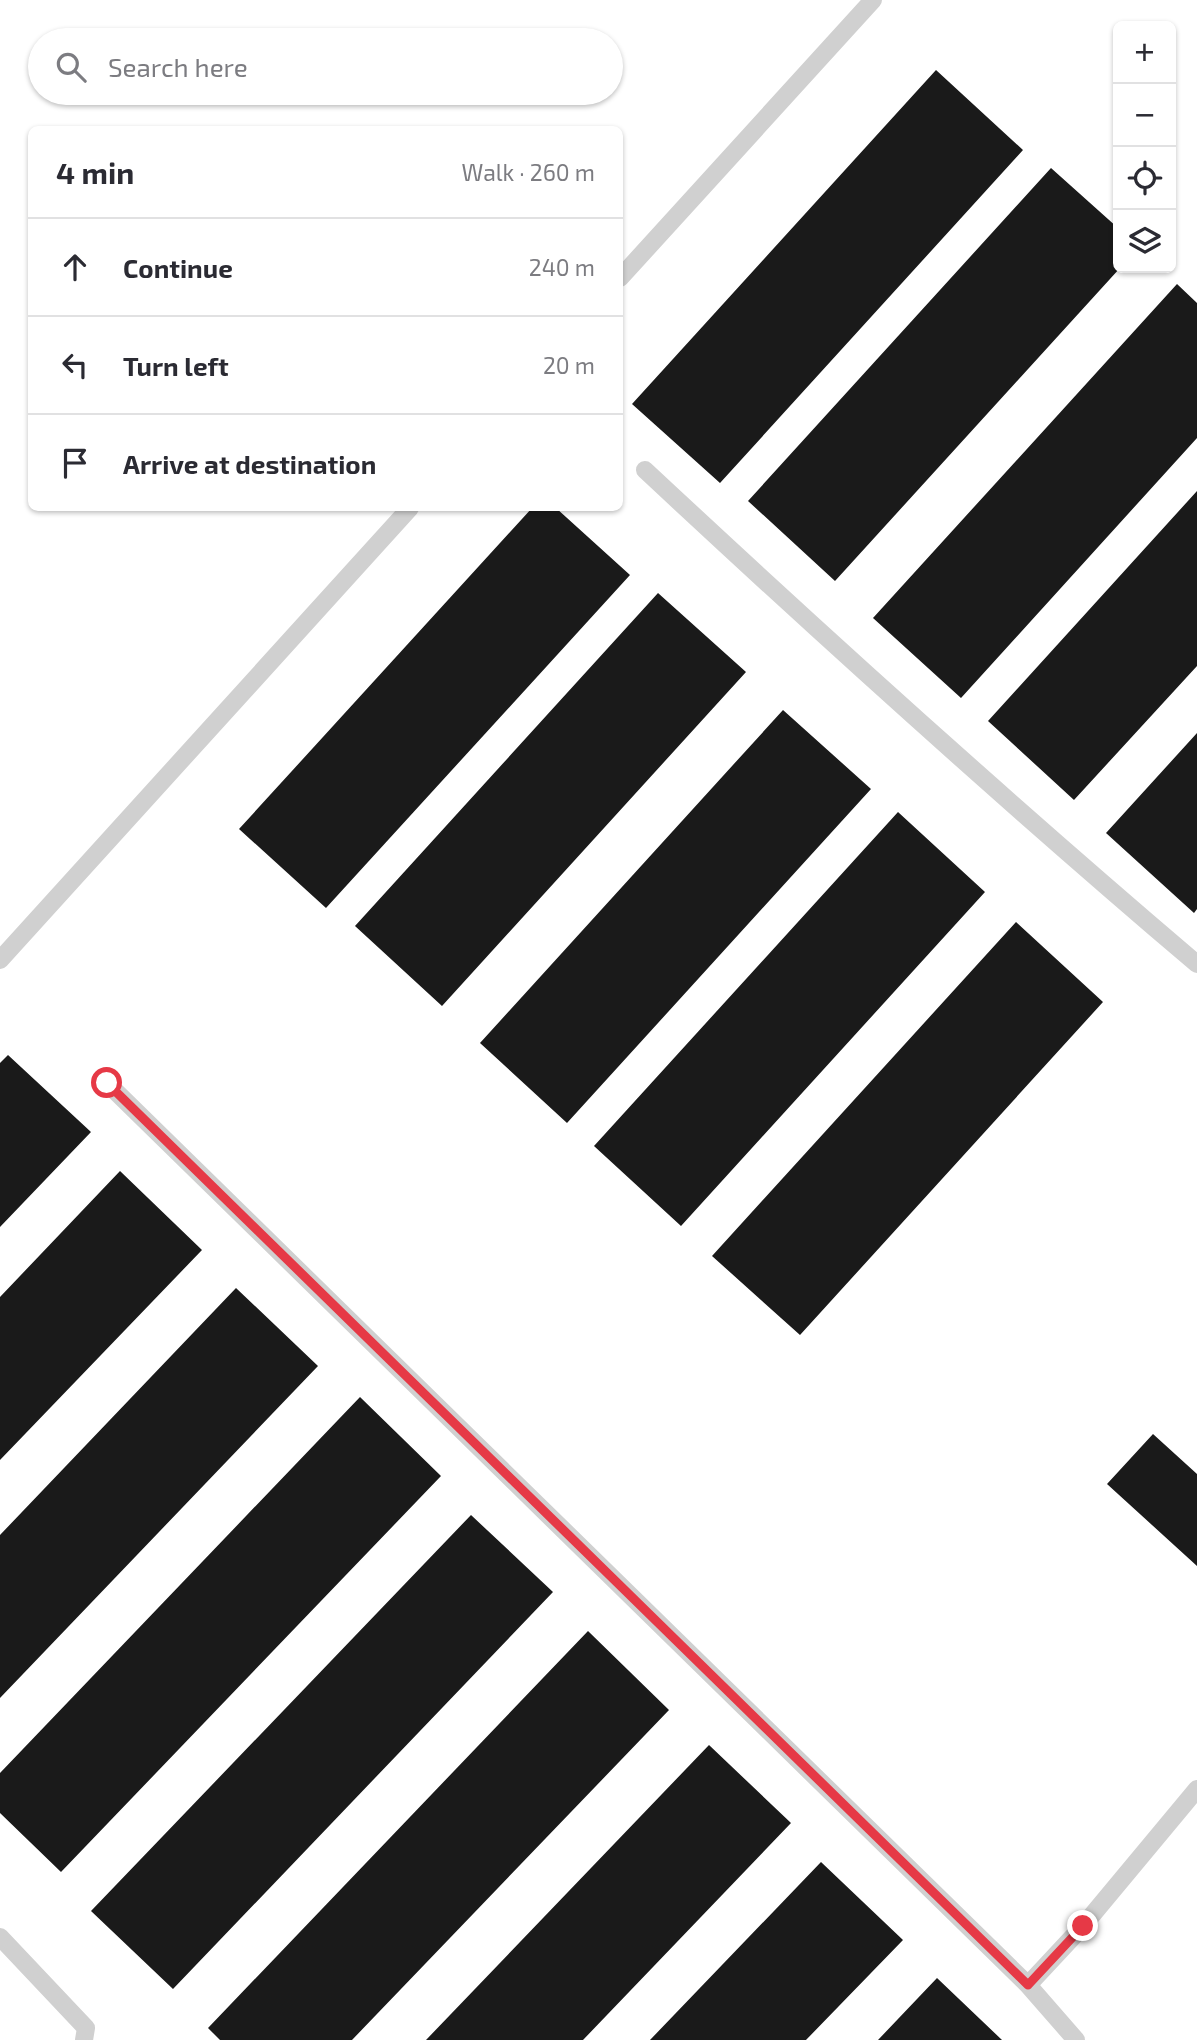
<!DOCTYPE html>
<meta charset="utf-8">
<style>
:root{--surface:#fff;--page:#f7f7f7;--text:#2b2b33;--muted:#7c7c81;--line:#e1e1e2}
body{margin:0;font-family:"Exo 2",sans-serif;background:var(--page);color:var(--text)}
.controls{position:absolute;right:21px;top:21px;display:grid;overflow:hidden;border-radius:10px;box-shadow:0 2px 5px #0004}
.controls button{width:63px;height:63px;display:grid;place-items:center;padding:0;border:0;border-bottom:2px solid var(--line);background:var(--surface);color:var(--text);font:35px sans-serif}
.stop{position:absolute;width:21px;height:21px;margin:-16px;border:5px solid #e63946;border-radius:50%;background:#fff}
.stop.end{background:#e63946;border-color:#fff;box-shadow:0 2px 7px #0008}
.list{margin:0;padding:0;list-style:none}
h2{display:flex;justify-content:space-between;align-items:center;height:91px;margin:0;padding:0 28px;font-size:30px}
h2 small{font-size:23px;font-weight:400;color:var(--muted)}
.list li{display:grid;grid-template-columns:46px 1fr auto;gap:21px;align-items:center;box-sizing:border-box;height:98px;padding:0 28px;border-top:2px solid var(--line)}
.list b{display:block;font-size:26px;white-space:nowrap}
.list em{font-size:23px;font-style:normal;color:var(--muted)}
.icon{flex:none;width:38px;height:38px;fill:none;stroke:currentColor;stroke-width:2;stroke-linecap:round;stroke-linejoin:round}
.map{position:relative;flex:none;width:1197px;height:2040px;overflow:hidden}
.search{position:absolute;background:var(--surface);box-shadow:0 2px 5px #0004;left:28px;top:28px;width:595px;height:77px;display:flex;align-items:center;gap:18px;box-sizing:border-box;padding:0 24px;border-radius:38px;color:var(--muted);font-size:26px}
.panel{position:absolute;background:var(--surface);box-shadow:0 2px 5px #0004;left:28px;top:126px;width:595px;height:385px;border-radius:10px}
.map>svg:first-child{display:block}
.building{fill:#1a1a1a}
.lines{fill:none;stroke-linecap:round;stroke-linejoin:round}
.lane{stroke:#d0d0d0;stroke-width:18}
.route{stroke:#e63946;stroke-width:9}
</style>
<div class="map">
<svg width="1197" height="2040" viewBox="0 0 1197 2040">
<rect width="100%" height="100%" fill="#fff"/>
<path class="building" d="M 936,70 L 1023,150 L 720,483 L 632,404 Z
M 1051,168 L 1118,228 L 1118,268 L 1120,268 L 835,581 L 748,501 Z
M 1177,284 L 1197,303 L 1197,438 L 961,698 L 873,618 Z
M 1197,491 L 1197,666 L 1074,800 L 988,721 Z
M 532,508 L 556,508 L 630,575 L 326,908 L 239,829 Z
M 658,593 L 746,672 L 442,1006 L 355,926 Z
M 783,710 L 871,789 L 567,1123 L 480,1043 Z
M 1197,733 L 1197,909 L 1194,913 L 1106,833 Z
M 898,812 L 985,892 L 681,1226 L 594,1146 Z
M 1016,922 L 1103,1002 L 800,1335 L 712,1256 Z
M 8,1055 L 91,1132 L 0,1227 L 0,1063 Z
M 120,1171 L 202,1250 L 0,1460 L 0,1297 Z
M 236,1288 L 318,1366 L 0,1698 L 0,1535 Z
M 360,1397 L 441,1476 L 61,1872 L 0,1813 L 0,1773 Z
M 1153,1434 L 1197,1474 L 1197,1566 L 1107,1484 Z
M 471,1515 L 553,1592 L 173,1989 L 91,1911 Z
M 588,1631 L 669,1710 L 352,2040 L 220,2040 L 208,2028 Z
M 709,1745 L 791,1823 L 583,2040 L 426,2040 Z
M 821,1862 L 903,1940 L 806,2040 L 650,2040 Z
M 937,1978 L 1002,2040 L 878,2040 Z"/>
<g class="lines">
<path class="lane" d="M 620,278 L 873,0
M 645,470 C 826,639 1009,804 1197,964
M 0,960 L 410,508
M 107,1083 L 1028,1985
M 0,1937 L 86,2028 L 84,2040
M 1076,2040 L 1028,1985 L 1083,1926 L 1197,1789"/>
</g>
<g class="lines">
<path class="route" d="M 107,1083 L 1028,1985 L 1083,1926"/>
</g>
</svg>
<div class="controls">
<button>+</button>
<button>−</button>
<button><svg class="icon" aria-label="locate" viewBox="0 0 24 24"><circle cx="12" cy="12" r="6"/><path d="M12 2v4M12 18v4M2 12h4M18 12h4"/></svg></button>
<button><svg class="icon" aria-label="layers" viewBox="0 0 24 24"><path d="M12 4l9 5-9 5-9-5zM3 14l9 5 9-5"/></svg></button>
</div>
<div class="stop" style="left:107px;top:1083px"></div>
<div class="stop end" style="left:1083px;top:1926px"></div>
<div class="search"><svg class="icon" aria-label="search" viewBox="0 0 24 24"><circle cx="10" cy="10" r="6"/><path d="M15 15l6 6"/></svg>Search here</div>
<section class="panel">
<h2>4 min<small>Walk · 260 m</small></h2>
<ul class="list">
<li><svg class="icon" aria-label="ahead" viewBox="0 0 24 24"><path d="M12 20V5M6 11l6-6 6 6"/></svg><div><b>Continue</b></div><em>240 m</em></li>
<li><svg class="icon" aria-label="left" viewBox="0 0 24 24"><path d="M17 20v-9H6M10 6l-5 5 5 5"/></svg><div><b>Turn left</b></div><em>20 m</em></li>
<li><svg class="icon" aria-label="arrive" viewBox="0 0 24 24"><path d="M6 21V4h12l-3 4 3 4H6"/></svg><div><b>Arrive at destination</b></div></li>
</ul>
</section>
</div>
